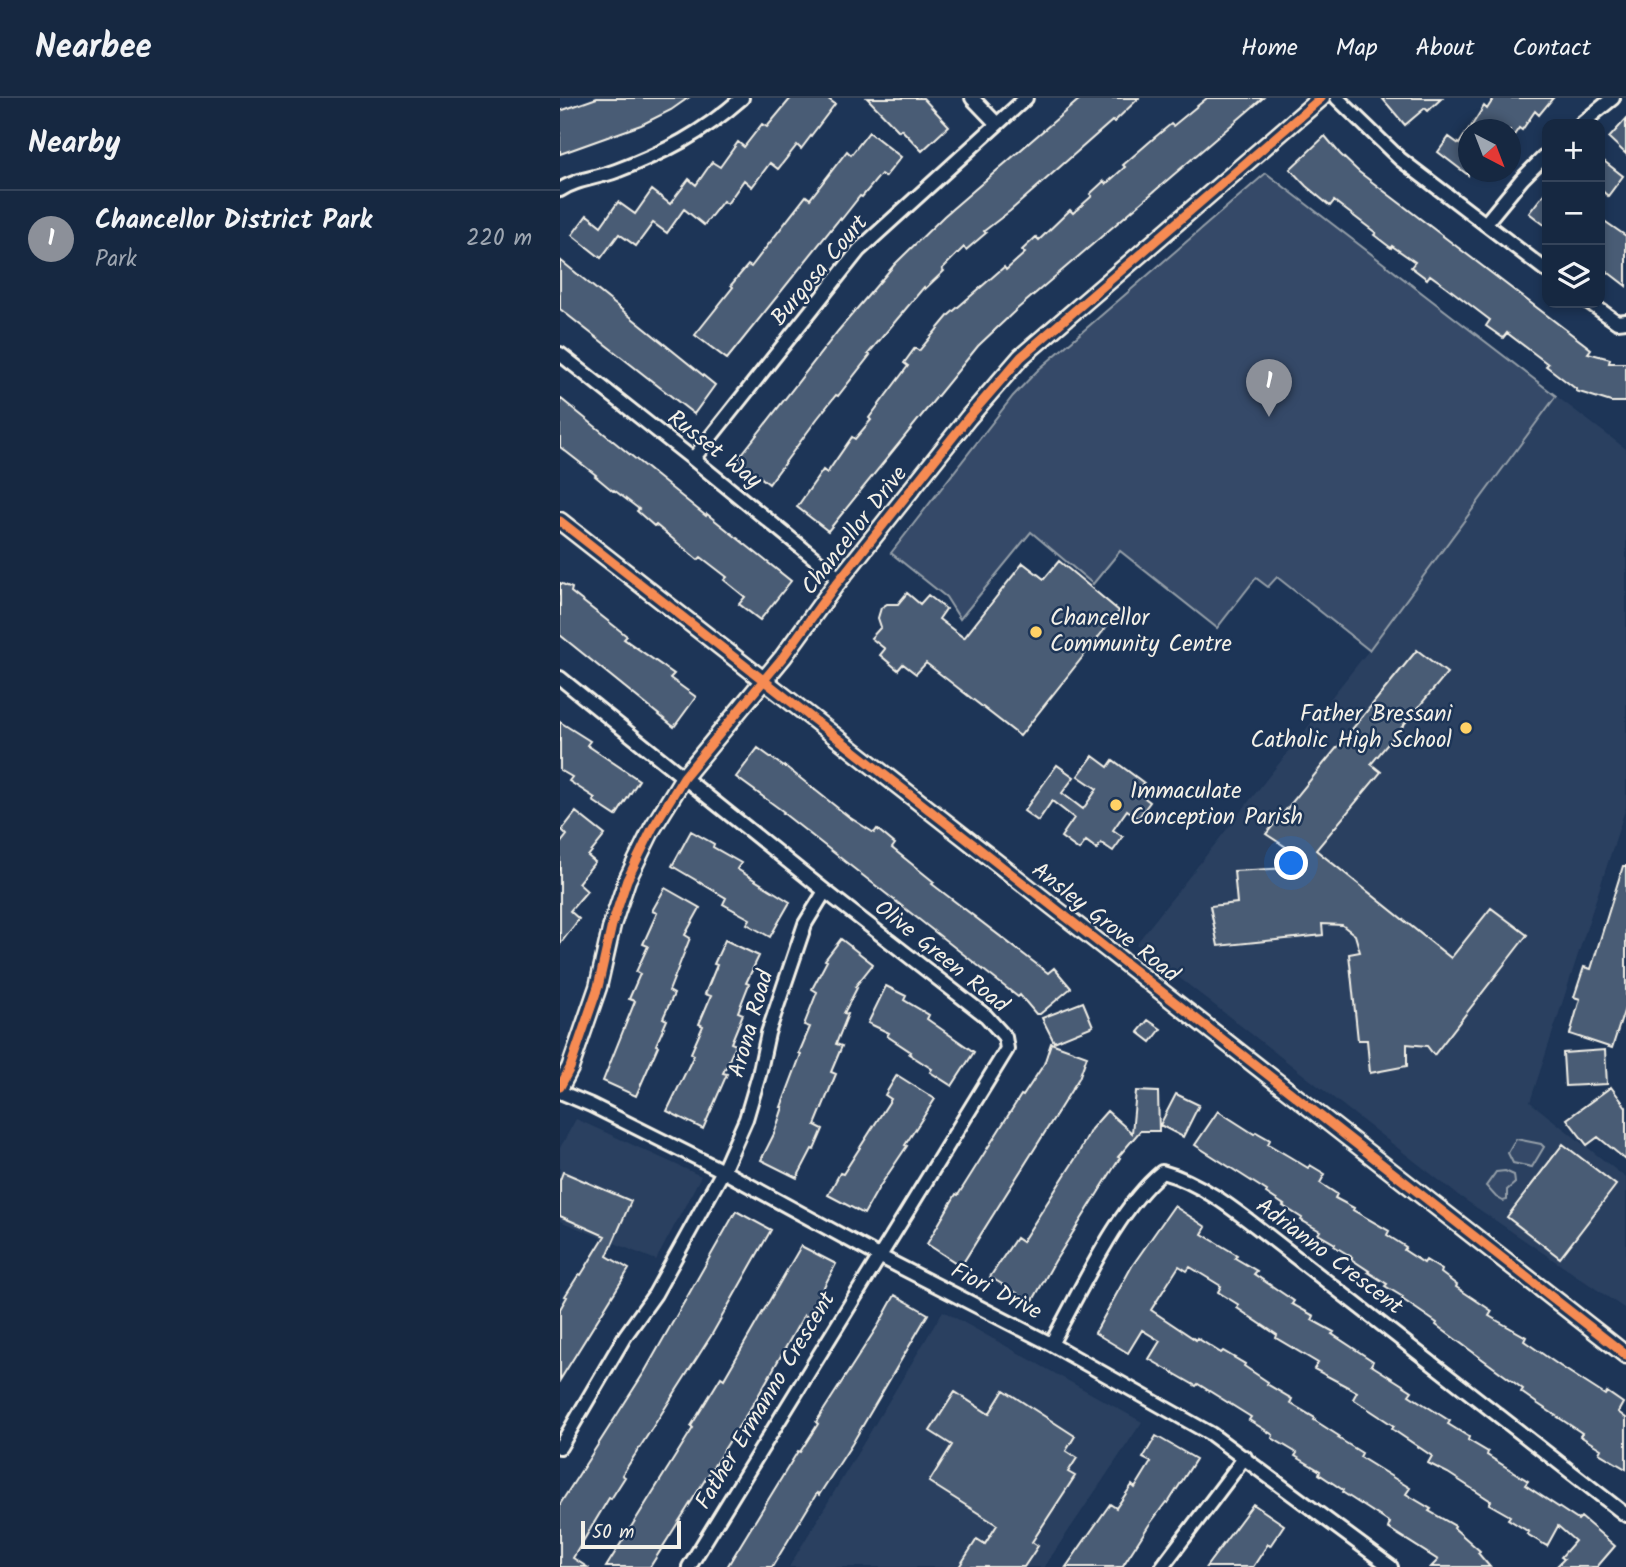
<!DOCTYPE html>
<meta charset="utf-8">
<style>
:root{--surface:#162841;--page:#1f3048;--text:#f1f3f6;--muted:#9ea6b1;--line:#35445a;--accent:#8c9099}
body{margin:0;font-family:Kalam,sans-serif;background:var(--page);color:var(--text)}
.controls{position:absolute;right:21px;top:21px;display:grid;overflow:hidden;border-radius:14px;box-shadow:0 4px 10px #0003}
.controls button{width:63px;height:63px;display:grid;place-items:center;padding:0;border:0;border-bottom:2px solid var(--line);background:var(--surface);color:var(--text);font:35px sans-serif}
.compass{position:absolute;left:898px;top:21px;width:63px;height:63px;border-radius:50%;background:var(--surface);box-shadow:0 4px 10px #0003;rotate:138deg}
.scale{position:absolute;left:21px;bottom:18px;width:100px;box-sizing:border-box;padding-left:7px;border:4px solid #f4f1e8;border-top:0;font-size:19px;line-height:24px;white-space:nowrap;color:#f4f1e8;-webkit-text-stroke:5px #1d3557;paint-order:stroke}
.you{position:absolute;left:732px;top:766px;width:24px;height:24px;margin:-18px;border:5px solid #fff;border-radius:50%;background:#1a73e8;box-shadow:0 0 0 10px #1a73e833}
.badge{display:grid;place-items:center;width:46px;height:46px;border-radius:50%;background:var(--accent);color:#fff;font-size:23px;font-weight:700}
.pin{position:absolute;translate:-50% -58px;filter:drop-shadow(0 2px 4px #0008)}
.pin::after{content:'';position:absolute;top:37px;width:24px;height:21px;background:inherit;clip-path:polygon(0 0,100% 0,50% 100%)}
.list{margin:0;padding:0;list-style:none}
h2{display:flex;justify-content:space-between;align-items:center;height:91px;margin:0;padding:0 28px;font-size:30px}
h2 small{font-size:23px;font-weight:400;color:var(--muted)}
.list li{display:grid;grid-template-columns:46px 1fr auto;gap:21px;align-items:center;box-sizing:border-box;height:98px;padding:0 28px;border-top:2px solid var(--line)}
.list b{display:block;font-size:26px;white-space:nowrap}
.list p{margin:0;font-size:23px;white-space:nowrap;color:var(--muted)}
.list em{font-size:23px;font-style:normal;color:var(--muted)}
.icon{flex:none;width:38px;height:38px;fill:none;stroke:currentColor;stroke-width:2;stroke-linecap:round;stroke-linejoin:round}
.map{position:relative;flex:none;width:1066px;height:1469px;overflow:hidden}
header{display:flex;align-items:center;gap:42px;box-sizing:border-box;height:98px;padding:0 35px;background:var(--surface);border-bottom:2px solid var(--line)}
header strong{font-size:33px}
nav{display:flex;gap:38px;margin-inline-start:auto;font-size:24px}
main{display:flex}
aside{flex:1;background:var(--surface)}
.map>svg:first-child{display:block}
.built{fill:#2a4060}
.green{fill:#354a67;stroke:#949ea8;stroke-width:2}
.building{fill:#485b74;stroke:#f4f1e8;stroke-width:2}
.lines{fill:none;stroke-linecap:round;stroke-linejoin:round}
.minor-casing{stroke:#f4f1e8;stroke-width:18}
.tertiary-casing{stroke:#f4f1e8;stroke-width:21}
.minor{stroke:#1d3557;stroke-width:12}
.tertiary{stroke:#1d3557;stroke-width:16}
.cycleway-casing{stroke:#1d3557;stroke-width:13}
.cycleway{stroke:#f68b52;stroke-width:9}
.poi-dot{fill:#ffd166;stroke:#1d3557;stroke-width:2.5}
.labels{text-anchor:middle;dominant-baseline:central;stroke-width:5;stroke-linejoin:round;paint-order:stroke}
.street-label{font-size:23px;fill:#f4f1e8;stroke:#1d3557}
.poi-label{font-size:23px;fill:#f4f1e8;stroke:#1d3557;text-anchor:start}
</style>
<header>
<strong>Nearbee</strong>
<nav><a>Home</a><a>Map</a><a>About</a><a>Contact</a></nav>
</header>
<main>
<aside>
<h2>Nearby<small></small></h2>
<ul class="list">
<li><span class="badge">1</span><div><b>Chancellor District Park</b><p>Park</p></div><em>220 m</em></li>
</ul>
</aside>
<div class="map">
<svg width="1066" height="1469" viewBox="0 0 1066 1469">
<rect width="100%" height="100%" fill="#1d3557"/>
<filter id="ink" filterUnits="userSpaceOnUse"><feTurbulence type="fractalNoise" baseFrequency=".0143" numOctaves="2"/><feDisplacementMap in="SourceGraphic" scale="14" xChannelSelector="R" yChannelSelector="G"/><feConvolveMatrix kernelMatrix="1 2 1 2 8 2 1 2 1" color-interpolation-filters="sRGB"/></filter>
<g filter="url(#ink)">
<path class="built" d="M 996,298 L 1066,351 L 1066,709 L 970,1004 L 1066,1080 L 1066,1209 L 1064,1210 L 898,1097 L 576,846 L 809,552 Z
M 16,1021 L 141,1078 L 96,1162 L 0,1123 L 0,1050 Z
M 383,1213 L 582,1324 L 484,1469 L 229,1469 Z"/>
<path class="green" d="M 706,75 L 996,298 L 809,552 L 717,479 L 708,489 L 696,480 L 657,530 L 560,453 L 533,486 L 471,434 L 400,521 L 386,499 L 331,455 L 453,298 L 478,272 Z
M 956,1041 L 981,1046 L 984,1049 L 972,1069 L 953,1065 L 948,1055 Z
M 945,1073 L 954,1077 L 955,1085 L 947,1092 L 947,1102 L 943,1103 L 936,1099 L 926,1088 L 936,1074 Z"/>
<path class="building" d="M 37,0 L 128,0 L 111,12 L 81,27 L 0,56 L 0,13 Z
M 231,0 L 267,0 L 275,6 L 241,51 L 237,47 L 218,71 L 210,65 L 192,89 L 184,82 L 167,106 L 163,103 L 144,127 L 124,111 L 107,135 L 93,125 L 76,148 L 59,136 L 41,160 L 12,137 L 27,117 L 41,128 L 58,104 L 75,116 L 92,92 L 110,106 L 129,81 L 136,87 L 152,64 L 160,69 L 178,44 L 184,49 L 202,26 L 207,29 Z
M 307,0 L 363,0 L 389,28 L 362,53 L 341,31 L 339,33 Z
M 521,0 L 579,0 L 554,24 L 552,23 L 450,113 L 424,133 L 426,135 L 406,152 L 404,149 L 382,171 L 384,173 L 365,191 L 364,189 L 308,256 L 310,257 L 278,298 L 276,297 L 257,321 L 209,386 L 178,361 L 278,233 L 335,166 L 384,118 Z
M 647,0 L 703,0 L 456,212 L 418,248 L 268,433 L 237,409 L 263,372 L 267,375 L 292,339 L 295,341 L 311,322 L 309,320 L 348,268 L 344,265 L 355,250 L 359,253 L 389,217 L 444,169 L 446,172 L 465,155 L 462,152 L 476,139 L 479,142 L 510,112 L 513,115 L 532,98 L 530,96 L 544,83 L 546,86 L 565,69 L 563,67 L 594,40 L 611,26 L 613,28 Z
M 822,0 L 882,0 L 868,13 L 865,10 L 845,27 Z
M 934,0 L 993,0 L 979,17 L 975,13 L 962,32 L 959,30 L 950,43 L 950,32 L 909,32 L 924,8 L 927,11 Z
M 1066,21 L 1066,56 L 1049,40 Z
M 908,32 L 908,77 L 878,54 L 889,39 L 899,46 Z
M 309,34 L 341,59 L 325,79 L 321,76 L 302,99 L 300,98 L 281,122 L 280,120 L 167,261 L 135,237 L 173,189 L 171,187 L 188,167 L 191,169 L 246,98 L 250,101 L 287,53 L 291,57 Z
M 765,38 L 780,56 L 799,74 L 1031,251 L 1028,255 L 1050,261 L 1049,265 L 1066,265 L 1066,304 L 1051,304 L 1016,293 L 1016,291 L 986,268 L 988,266 L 947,235 L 943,240 L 926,228 L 930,222 L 884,187 L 870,177 L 867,181 L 851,169 L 855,164 L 832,148 L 831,150 L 814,137 L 816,135 L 774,103 L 770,108 L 746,88 L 730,71 Z
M 1040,60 L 1063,78 L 1048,98 L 1040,91 Z
M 987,92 L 987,129 L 969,115 Z
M 1040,120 L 1066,138 L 1066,188 L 1040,168 Z
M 0,162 L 155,287 L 134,316 L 0,211 Z
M 0,300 L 146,418 L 147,416 L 231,483 L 200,522 L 179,506 L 185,499 L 164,482 L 167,479 L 141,459 L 138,462 L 96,427 L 94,428 L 77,413 L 79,411 L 54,392 L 53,393 L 35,378 L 36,377 L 0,349 Z
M 499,463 L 559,513 L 460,638 L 366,565 L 356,576 L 343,566 L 338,572 L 320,557 L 325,551 L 311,540 L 321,529 L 318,520 L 321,510 L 327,506 L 338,506 L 347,495 L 360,506 L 368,497 L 386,511 L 379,521 L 404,540 L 463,465 L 484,481 Z
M 0,485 L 12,490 L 11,494 L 67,538 L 64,541 L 114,576 L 110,580 L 136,599 L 114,629 L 0,537 Z
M 857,552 L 887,575 L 811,666 L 821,674 L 756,752 L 891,860 L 931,810 L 967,837 L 874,957 L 867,948 L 847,946 L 847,968 L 810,975 L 807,942 L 798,942 L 789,856 L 800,854 L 795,837 L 782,827 L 762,826 L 763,837 L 658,848 L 650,808 L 677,805 L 674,773 L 728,770 L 729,751 L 706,736 Z
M 0,624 L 30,643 L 27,647 L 79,682 L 56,718 L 33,703 L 35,700 L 9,683 L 12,679 L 0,672 Z
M 198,650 L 224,669 L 225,668 L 289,719 L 314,735 L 317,731 L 335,746 L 332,750 L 374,784 L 372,786 L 488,875 L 494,870 L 511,890 L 480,916 L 476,916 L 460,897 L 458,899 L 223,715 L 224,714 L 176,679 Z
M 533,658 L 548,669 L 553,662 L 584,685 L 577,694 L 590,704 L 578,720 L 567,712 L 553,732 L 563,739 L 553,753 L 541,745 L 537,751 L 526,743 L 519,752 L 501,739 L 514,720 L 492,703 L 478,723 L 464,713 L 497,667 L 514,679 L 502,695 L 523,711 L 537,691 L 518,678 Z
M 16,714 L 45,737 L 28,758 L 35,764 L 18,785 L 27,793 L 10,813 L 19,821 L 0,846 L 0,746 L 7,737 L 2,732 Z
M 131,733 L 154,746 L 153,749 L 181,765 L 177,771 L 230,804 L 210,839 L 187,826 L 190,821 L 163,806 L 166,800 L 112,768 Z
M 1063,768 L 1066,768 L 1066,907 L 1052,950 L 1010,936 L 1020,901 L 1014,899 L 1024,869 L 1031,871 Z
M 105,790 L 140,810 L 125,837 L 130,840 L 109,893 L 114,896 L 103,920 L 107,922 L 96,947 L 98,948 L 76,998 L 43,983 L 75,903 L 69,901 L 80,876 L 76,874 L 88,848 L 83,846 L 97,815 L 92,813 Z
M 281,841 L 313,866 L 295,889 L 297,890 L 284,915 L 288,916 L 276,946 L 282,948 L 271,974 L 276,976 L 255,1027 L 263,1031 L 254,1052 L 252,1051 L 237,1080 L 201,1062 L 214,1036 L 223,1009 L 221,1009 L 241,956 L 239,955 L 250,929 L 244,927 L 257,894 L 252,891 L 267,863 L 265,862 Z
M 165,842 L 199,858 L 186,885 L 189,886 L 178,914 L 183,916 L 171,945 L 176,947 L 163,975 L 167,976 L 143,1031 L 107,1013 L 134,957 L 131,955 L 143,928 L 139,926 L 151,898 L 145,896 L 157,867 L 154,866 Z
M 326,888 L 346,898 L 344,902 L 369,917 L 367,921 L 414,954 L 392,988 L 370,974 L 372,971 L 349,956 L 351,954 L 327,938 L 329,935 L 308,925 Z
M 523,904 L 533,928 L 494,944 L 482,920 Z
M 588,922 L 601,931 L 591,944 L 578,934 Z
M 491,945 L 527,958 L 519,980 L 401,1168 L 367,1146 L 396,1096 L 398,1097 L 461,997 L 463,998 L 484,966 Z
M 1045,952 L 1047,986 L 1005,988 L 1003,955 Z
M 337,977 L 375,1001 L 345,1047 L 347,1048 L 318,1091 L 304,1116 L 268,1097 L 280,1075 L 283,1076 L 331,1001 L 325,997 Z
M 1051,989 L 1066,1009 L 1066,1062 L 1038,1039 L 1027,1047 L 1007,1021 Z
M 576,993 L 598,994 L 599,1033 L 580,1033 L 558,1059 L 560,1060 L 495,1163 L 472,1204 L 430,1179 L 456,1140 L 462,1144 L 517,1058 L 531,1031 L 547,1013 L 572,1035 Z
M 616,996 L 639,1007 L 623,1039 L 600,1027 Z
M 658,1013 L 694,1036 L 696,1034 L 710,1042 L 708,1046 L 730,1059 L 748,1070 L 750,1067 L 765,1076 L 760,1085 L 777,1096 L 775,1100 L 794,1110 L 793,1112 L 829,1133 L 827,1137 L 846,1149 L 844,1152 L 864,1165 L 866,1162 L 882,1172 L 881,1175 L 897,1187 L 896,1189 L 932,1213 L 929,1218 L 966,1239 L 964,1243 L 1000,1268 L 1045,1297 L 1047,1294 L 1063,1305 L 1058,1314 L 1066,1320 L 1066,1371 L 1039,1355 L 1041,1351 L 1020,1338 L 1022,1335 L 978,1306 L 961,1294 L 963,1291 L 876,1227 L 877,1225 L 842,1201 L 843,1199 L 825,1188 L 827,1186 L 808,1174 L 809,1173 L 791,1161 L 792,1159 L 774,1148 L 775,1146 L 758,1136 L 760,1133 L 741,1122 L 742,1120 L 723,1108 L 724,1107 L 706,1095 L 707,1093 L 635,1047 Z
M 1003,1046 L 1056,1087 L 1000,1160 L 947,1119 Z
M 3,1074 L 71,1103 L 47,1158 L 69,1171 L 0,1282 L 0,1211 L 7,1199 L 5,1198 L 19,1176 L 21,1177 L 45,1138 L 0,1118 L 0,1082 Z
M 614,1108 L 646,1129 L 642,1136 L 677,1157 L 675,1160 L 697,1173 L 694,1176 L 734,1203 L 732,1206 L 754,1218 L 752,1222 L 774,1234 L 772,1236 L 813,1263 L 811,1267 L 852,1293 L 849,1297 L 890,1323 L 888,1326 L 909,1339 L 908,1342 L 928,1354 L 927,1357 L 968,1383 L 965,1387 L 1018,1422 L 1021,1419 L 1055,1448 L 1037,1469 L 996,1469 L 1004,1461 L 1001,1459 L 1015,1443 L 998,1428 L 987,1448 L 967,1436 L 969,1434 L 948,1421 L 950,1418 L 929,1406 L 931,1403 L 888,1375 L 868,1365 L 872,1358 L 832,1331 L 834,1328 L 793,1301 L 797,1294 L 754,1271 L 758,1265 L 716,1240 L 717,1237 L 677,1210 L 679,1207 L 658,1194 L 661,1188 L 630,1169 L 627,1173 L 619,1168 L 591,1212 L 636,1242 L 637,1240 L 661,1255 L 663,1253 L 685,1266 L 684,1268 L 708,1284 L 707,1286 L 732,1301 L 730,1305 L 755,1320 L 754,1322 L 779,1338 L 778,1340 L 802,1355 L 800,1359 L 850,1390 L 846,1396 L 871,1411 L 869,1413 L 895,1428 L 894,1430 L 920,1453 L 918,1455 L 930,1469 L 871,1469 L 878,1462 L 828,1430 L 830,1425 L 782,1394 L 783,1392 L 759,1376 L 760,1373 L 735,1358 L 737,1355 L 712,1340 L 713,1337 L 689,1322 L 691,1319 L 638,1286 L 636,1288 L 589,1261 L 600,1243 L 582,1232 L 568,1255 L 535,1235 L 572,1168 Z
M 176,1113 L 211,1132 L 151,1238 L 82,1346 L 62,1377 L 65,1379 L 51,1401 L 49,1400 L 13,1460 L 27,1469 L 0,1469 L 0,1406 L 85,1273 Z
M 241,1148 L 276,1166 L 248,1219 L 244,1217 L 198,1298 L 90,1469 L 46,1469 L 133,1330 L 131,1328 L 161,1279 L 164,1281 Z
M 335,1197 L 368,1216 L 292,1346 L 259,1397 L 257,1395 L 212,1469 L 167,1469 L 238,1353 L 240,1354 L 258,1326 L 256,1324 L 319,1226 Z
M 444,1292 L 515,1338 L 506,1353 L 517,1360 L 508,1374 L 515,1378 L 472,1444 L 478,1448 L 464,1469 L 399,1469 L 417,1441 L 425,1446 L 437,1427 L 369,1384 L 392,1347 L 370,1333 L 395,1294 L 429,1316 Z
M 596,1338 L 636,1361 L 608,1405 L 606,1404 L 589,1427 L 562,1469 L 506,1469 L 550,1406 L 556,1410 L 572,1387 L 575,1390 L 591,1364 L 583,1360 Z
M 693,1406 L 724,1427 L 710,1448 L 708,1446 L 693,1469 L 646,1469 Z"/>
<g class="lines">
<g class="minor-casing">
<path id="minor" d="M 412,0 L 436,25
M 777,0 L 840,61 L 987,173
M 1021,26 L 1053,0
M 0,92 C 16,81 37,80 56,73 C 106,54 141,36 182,0
M 925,126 L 962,81 L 987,56
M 1030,205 L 1057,224 L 1066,223
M 0,256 L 133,361 L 280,481
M 133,361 L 299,152 L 466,0
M 0,580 L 265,793 L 426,918 L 445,939 L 447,951 L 129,1469
M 0,994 L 31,1007 L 163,1073 L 319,1158 L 491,1246 L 651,1336 L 831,1469
M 491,1246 C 521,1193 556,1112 602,1074 C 647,1086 687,1122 724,1150 L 1066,1417
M 0,1349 L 65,1238 L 95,1196 L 163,1073 L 186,1021 L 199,977 L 208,935 L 245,826 L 265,793
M 602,1469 L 685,1359"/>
</g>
<g class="tertiary-casing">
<path id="tertiary" d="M 0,423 L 1066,1257
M 0,989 L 10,970 L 38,889 L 52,827 L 67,782 L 92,731 L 124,679 L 223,559 L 273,490 L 408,320 L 461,259 L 761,0"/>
</g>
<use href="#minor" class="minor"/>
<use href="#tertiary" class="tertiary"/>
<g class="cycleway-casing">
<path id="cycleway" d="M 0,423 L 1066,1257
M 0,989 L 10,970 L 38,889 L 52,827 L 67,782 L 92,731 L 124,679 L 223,559 L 273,490 L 408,320 L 461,259 L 761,0"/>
</g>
<use href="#cycleway" class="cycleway"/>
</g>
</g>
<g class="poi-dot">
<circle cx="476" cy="534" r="7"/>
<circle cx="906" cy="630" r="7"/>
<circle cx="556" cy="707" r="7"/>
</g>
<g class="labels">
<g class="street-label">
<text transform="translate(260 173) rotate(-50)">Burgosa Court</text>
<text transform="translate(154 352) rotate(38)">Russet Way</text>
<text transform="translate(295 433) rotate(-52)">Chancellor Drive</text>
<text transform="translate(545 825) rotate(38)">Ansley Grove Road</text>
<text transform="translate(381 859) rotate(39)">Olive Green Road</text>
<text transform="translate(192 926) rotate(-74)">Arona Road</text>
<text transform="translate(769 1159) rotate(37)">Adrianno Crescent</text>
<text transform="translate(436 1194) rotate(27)">Fiori Drive</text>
<text transform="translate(206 1303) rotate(-59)">Father Ermanno Crescent</text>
</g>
<g class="poi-label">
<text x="490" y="521">Chancellor<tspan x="490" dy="26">Community Centre</tspan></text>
<text x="892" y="617" text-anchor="end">Father Bressani<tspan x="892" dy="26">Catholic High School</tspan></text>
<text x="570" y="694">Immaculate<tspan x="570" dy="26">Conception Parish</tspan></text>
</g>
</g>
</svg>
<div class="controls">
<button>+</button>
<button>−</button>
<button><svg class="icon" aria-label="layers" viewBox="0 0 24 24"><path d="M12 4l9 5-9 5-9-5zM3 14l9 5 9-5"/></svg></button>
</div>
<svg class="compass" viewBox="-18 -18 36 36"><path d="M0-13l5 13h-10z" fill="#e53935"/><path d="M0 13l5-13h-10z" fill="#9ea6b1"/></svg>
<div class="scale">50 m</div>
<div class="you"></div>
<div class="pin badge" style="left:709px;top:319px">1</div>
</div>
</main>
